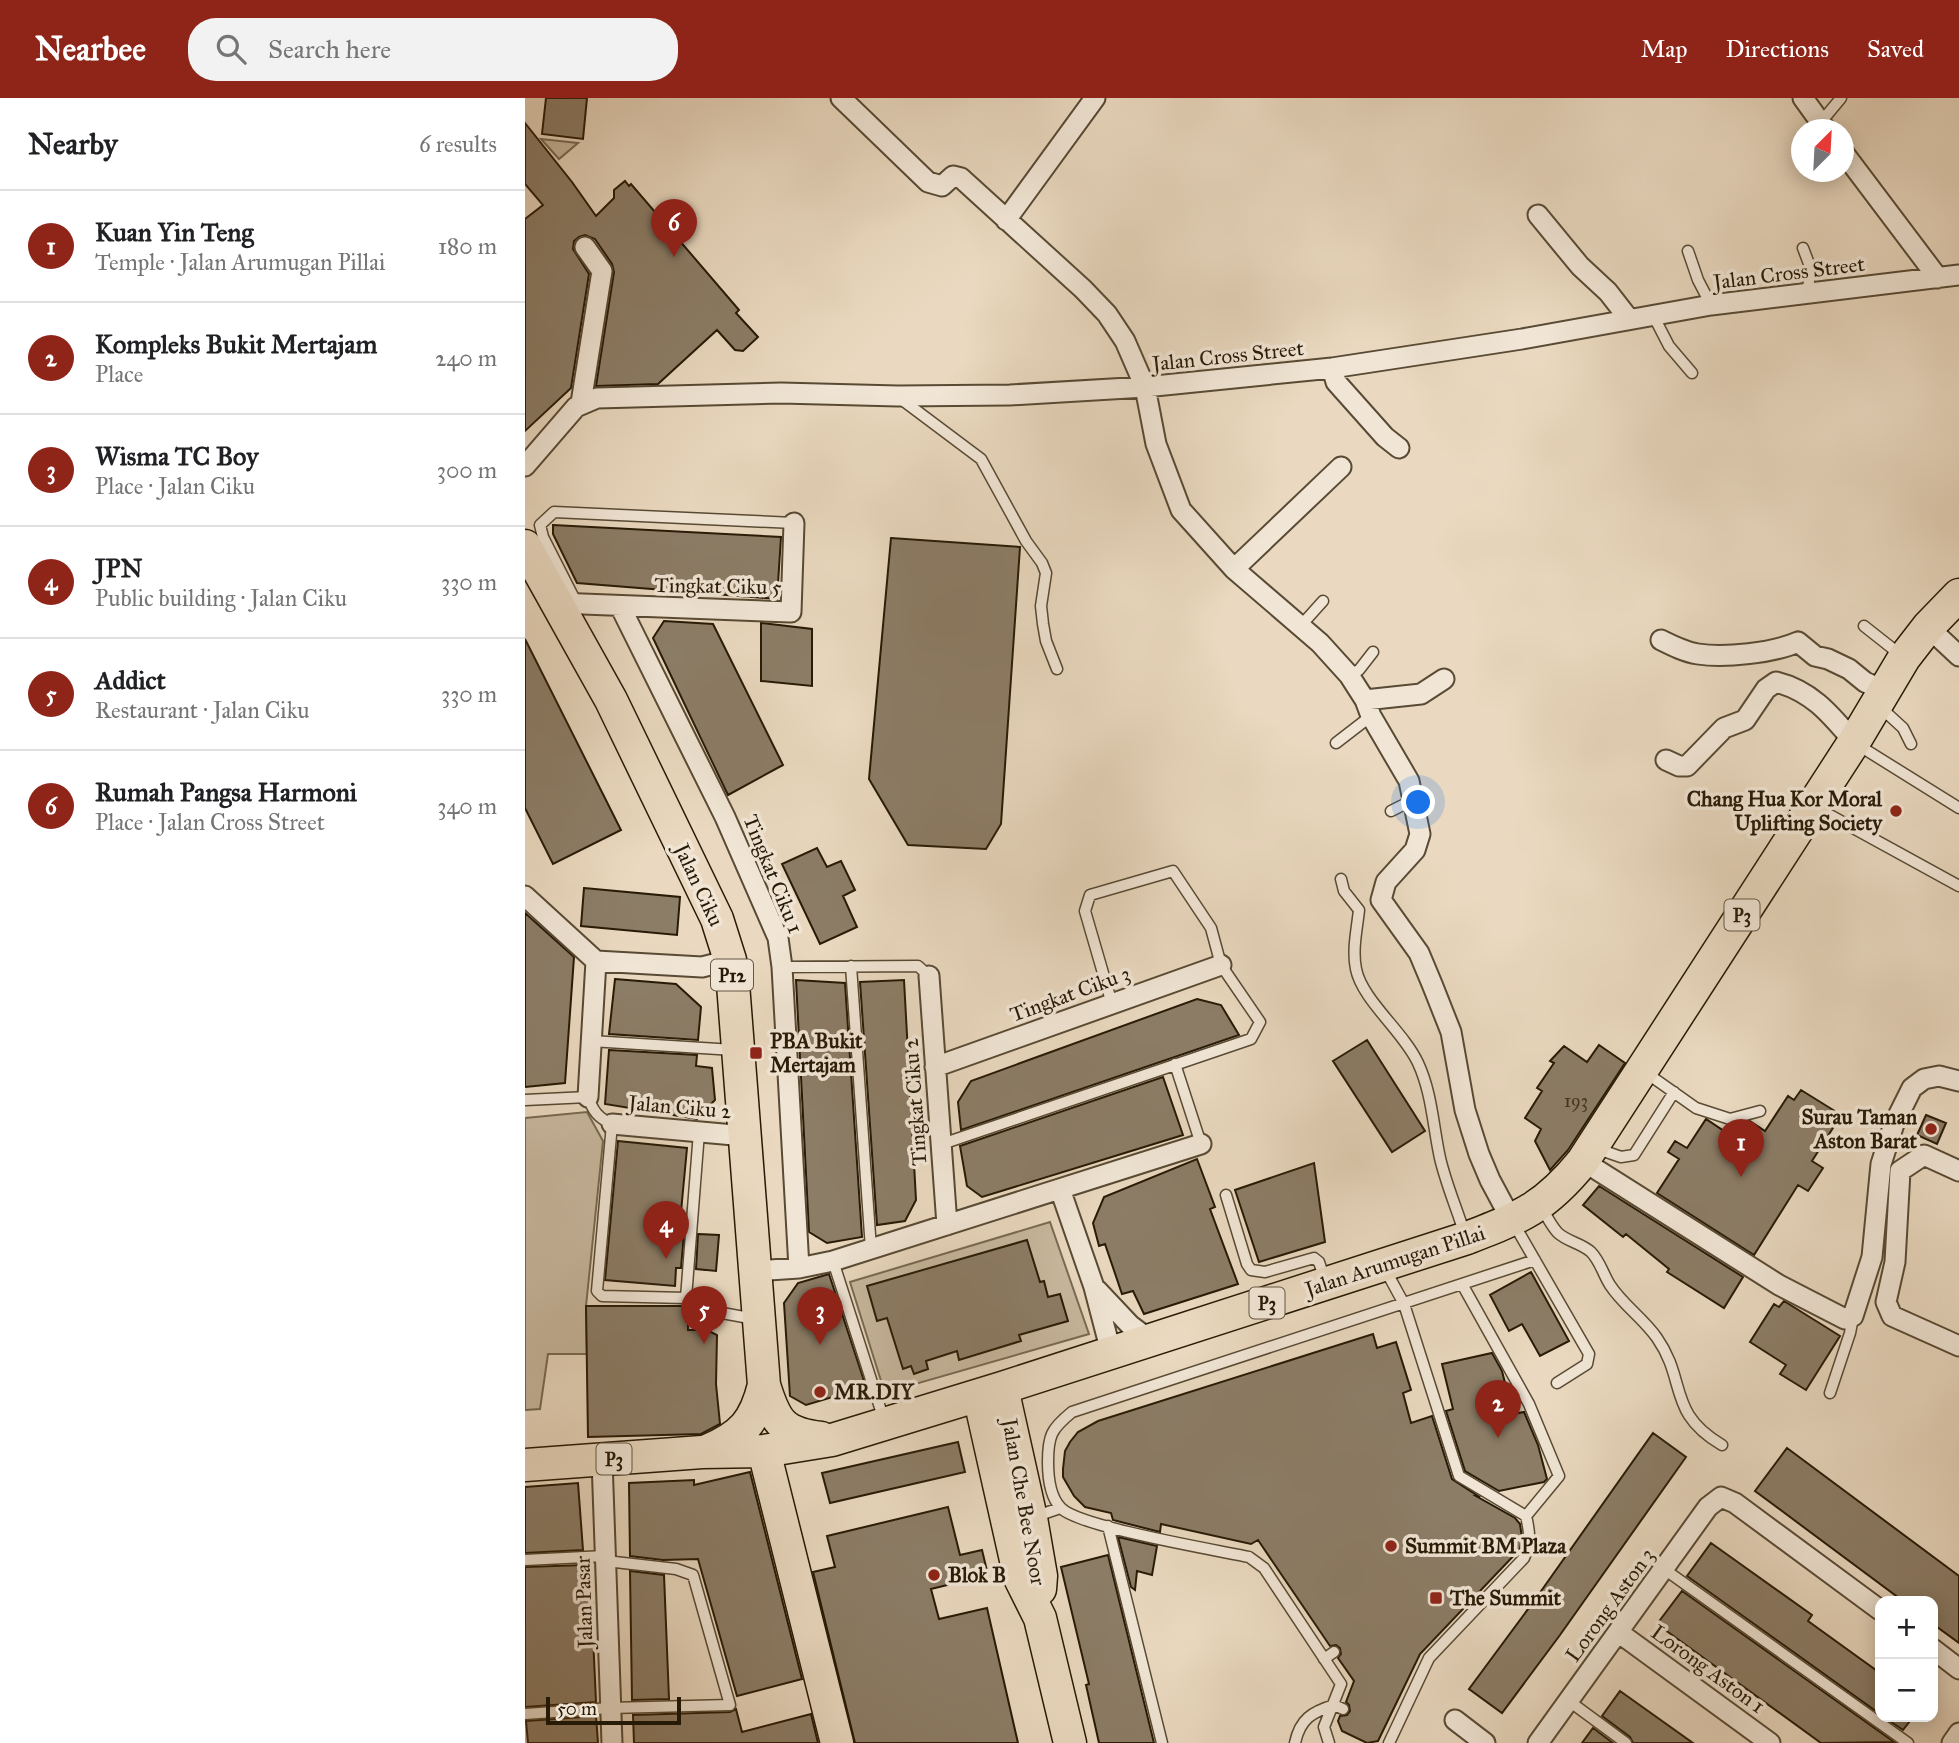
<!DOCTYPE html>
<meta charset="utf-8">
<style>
:root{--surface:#fff;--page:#f2f2f2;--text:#202124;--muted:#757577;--line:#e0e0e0;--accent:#8f2418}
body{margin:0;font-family:"IM FELL Great Primer",serif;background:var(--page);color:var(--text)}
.controls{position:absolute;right:21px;bottom:21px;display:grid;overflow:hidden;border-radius:14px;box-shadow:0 4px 18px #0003}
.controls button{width:63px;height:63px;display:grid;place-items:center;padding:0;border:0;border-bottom:2px solid var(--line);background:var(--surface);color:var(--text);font:35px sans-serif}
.compass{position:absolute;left:1266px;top:21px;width:63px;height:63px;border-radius:50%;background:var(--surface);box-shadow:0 4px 18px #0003;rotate:24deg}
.scale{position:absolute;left:21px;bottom:18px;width:135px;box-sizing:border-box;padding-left:7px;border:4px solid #271a06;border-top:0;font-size:19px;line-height:24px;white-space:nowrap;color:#271a06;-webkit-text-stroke:5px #f1e6d6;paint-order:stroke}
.you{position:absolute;left:894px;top:705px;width:24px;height:24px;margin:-18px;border:5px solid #fff;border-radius:50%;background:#1a73e8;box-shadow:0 0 0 10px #1a73e833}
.badge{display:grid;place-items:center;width:46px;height:46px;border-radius:50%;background:var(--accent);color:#fff;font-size:23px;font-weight:700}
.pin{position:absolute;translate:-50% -58px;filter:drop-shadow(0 2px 4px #0008)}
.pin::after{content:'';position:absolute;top:37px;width:24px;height:21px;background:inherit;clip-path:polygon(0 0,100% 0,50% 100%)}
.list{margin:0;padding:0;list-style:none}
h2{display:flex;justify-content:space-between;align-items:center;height:91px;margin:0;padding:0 28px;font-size:30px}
h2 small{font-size:23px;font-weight:400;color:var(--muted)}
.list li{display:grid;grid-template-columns:46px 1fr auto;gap:21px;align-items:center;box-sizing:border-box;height:112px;padding:0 28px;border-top:2px solid var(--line)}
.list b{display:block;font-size:26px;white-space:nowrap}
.list p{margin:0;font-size:23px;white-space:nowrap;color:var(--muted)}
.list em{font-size:23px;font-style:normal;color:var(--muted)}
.icon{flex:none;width:38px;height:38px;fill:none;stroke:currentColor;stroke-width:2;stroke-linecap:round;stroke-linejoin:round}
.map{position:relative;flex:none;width:1434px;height:1645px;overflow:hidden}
header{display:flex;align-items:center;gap:42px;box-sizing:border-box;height:98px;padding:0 35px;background:var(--accent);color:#fff}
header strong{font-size:33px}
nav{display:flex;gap:38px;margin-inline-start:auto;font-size:24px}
.search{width:490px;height:63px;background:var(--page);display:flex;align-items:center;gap:18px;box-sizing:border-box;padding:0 24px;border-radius:28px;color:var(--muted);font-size:26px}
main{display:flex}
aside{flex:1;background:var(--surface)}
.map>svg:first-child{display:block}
.green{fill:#c9b9a0;stroke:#786a53;stroke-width:2}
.building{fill:#8c7d67;stroke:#271a06;stroke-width:2}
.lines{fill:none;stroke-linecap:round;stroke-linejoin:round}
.service-casing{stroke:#584a34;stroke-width:13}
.minor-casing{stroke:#584a34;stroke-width:23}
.primary-casing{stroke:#271a06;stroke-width:35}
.service{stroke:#f1e6d6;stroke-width:10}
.minor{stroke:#f1e6d6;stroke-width:19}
.primary{stroke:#ead9c0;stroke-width:32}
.poi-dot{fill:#8f2418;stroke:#f1e6d6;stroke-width:2.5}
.labels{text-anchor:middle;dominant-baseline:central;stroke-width:7;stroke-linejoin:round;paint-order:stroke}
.number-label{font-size:18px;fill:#40331e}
.shield{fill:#f1e6d6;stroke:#645744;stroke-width:2}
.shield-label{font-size:19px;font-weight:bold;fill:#271a06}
.street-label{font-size:21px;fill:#271a06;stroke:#f1e6d6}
.poi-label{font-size:21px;font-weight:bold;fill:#271a06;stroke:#f1e6d6;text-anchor:start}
</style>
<header>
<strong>Nearbee</strong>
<div class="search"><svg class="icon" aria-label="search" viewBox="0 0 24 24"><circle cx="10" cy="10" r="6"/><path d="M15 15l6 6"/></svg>Search here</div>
<nav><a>Map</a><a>Directions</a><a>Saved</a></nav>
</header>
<main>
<aside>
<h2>Nearby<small>6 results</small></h2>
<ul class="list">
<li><span class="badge">1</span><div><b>Kuan Yin Teng</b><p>Temple · Jalan Arumugan Pillai</p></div><em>180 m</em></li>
<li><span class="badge">2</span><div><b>Kompleks Bukit Mertajam</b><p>Place</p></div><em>240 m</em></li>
<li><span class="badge">3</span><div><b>Wisma TC Boy</b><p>Place · Jalan Ciku</p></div><em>300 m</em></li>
<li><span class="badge">4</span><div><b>JPN</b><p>Public building · Jalan Ciku</p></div><em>330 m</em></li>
<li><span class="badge">5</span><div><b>Addict</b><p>Restaurant · Jalan Ciku</p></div><em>330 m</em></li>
<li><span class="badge">6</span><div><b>Rumah Pangsa Harmoni</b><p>Place · Jalan Cross Street</p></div><em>340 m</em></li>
</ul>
</aside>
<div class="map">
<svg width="1434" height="1645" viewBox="0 0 1434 1645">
<rect width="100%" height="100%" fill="#ead9c0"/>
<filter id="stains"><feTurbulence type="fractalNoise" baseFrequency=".00286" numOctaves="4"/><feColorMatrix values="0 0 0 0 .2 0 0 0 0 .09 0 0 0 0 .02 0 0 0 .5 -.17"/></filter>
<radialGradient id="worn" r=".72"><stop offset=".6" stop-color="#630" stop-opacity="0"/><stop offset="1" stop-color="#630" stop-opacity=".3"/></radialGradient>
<path class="green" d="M 16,41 L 53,45 L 34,61 Z
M 62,1014 L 78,1043 L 61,1208 L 62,1256 L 23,1256 L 15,1311 L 0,1312 L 0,1020 Z
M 525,1124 L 564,1236 L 366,1293 L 357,1286 L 325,1184 Z"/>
<path class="building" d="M 21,0 L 62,0 L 58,41 L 17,36 Z
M 0,25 L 47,84 L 71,118 L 89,100 L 89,92 L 100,83 L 104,88 L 106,86 L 214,212 L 211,215 L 233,239 L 218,253 L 210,252 L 192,232 L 133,286 L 71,288 L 89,174 L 87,166 L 70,141 L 60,137 L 54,139 L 49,143 L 48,151 L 64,176 L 46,290 L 0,333 L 0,121 L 18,107 L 0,86 Z
M 28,427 L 256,439 L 252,501 L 52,485 L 28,436 Z
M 366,440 L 495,449 L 476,726 L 461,751 L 383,747 L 344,681 Z
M 139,523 L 188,526 L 258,667 L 203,697 L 128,540 Z
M 236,525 L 287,531 L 287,588 L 236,583 Z
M 0,541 L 96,732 L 28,766 L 0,710 Z
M 292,750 L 302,769 L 316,763 L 330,792 L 318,798 L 332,829 L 295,846 L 257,766 Z
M 59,790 L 155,799 L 152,837 L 56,828 Z
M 0,815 L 49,859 L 40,985 L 0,989 Z
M 90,881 L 151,886 L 176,909 L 173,942 L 84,936 Z
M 271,882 L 320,885 L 337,1139 L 302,1145 L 284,1134 Z
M 379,882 L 391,1102 L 380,1123 L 352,1127 L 335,884 Z
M 672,901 L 696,907 L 714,937 L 436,1032 L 433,1004 L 446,983 Z
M 842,942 L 900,1033 L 867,1054 L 808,963 Z
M 1074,947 L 1100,965 L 1043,1052 L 1025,1072 L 1010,1043 L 1016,1031 L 1000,1020 L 1017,993 L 1012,990 L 1029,965 L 1025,963 L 1039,948 L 1062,964 Z
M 84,952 L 172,957 L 171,968 L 187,970 L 190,1002 L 172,1021 L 80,1006 Z
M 638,979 L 658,1037 L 457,1099 L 442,1088 L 435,1048 Z
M 1276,992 L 1313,1015 L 1310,1020 L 1313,1022 L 1287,1063 L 1298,1070 L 1283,1093 L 1273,1087 L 1229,1157 L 1132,1095 L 1154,1061 L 1143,1054 L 1150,1043 L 1162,1050 L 1181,1021 L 1208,1039 L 1217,1026 L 1225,1023 L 1240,1033 L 1263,998 L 1269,1002 Z
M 1401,1017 L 1421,1025 L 1412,1046 L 1392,1037 Z
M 93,1043 L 162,1050 L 154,1135 L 159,1135 L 156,1170 L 151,1170 L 150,1188 L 80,1182 Z
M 672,1061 L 690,1109 L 685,1111 L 713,1186 L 619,1216 L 608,1193 L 597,1196 L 580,1146 L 574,1148 L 568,1125 L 579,1099 Z
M 789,1065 L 800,1144 L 734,1164 L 710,1092 Z
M 1074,1088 L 1218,1179 L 1199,1210 L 1142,1174 L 1144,1171 L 1101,1136 L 1098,1139 L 1058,1107 Z
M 173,1136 L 194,1137 L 191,1173 L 171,1171 Z
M 502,1142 L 515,1184 L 519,1183 L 523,1199 L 535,1196 L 543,1223 L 494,1237 L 496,1243 L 434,1262 L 432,1253 L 401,1263 L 403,1271 L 389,1276 L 386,1268 L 378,1271 L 362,1220 L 352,1223 L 342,1188 Z
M 1006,1174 L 1044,1243 L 1015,1258 L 997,1226 L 984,1233 L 965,1197 Z
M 304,1176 L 341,1289 L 281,1307 L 265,1298 L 259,1205 L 273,1185 Z
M 1259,1203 L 1315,1238 L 1281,1292 L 1255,1276 L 1261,1267 L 1225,1244 L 1249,1206 L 1254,1209 Z
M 61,1208 L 159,1208 L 163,1209 L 163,1232 L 182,1232 L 192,1237 L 191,1286 L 195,1326 L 176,1336 L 63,1339 Z
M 848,1236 L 852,1250 L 871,1244 L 886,1292 L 878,1295 L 886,1325 L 907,1318 L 927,1381 L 953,1398 L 951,1398 L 990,1420 L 995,1426 L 997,1440 L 995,1451 L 895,1556 L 853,1643 L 842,1645 L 817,1633 L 813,1623 L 815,1618 L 822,1617 L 825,1613 L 824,1607 L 821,1604 L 829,1583 L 813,1560 L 816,1556 L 815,1550 L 811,1547 L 805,1548 L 733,1442 L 726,1446 L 636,1426 L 635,1434 L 588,1422 L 586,1415 L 560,1409 L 549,1398 L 538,1379 L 538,1371 L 540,1353 L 545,1344 L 553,1334 L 573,1323 Z
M 967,1255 L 977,1273 L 988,1316 L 999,1314 L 1013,1347 L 1022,1381 L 1019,1384 L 974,1393 L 940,1373 L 921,1313 L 928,1311 L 917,1266 Z
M 1128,1335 L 1161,1359 L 1035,1537 L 977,1615 L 944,1591 L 1009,1503 Z
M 433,1344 L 440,1374 L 305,1405 L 297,1375 Z
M 1262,1350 L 1434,1478 L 1434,1545 L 1408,1526 L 1408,1503 L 1378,1503 L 1230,1393 Z
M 225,1374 L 277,1581 L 212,1598 L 173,1461 L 138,1462 L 105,1458 L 104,1385 L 169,1382 L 169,1387 Z
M 53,1385 L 58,1452 L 0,1455 L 0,1389 Z
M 423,1409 L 435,1457 L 457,1452 L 463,1477 L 406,1491 L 414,1521 L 462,1510 L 493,1645 L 330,1645 L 288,1474 L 310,1469 L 302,1438 Z
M 593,1439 L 632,1448 L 627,1477 L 612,1473 L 610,1492 L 606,1489 Z
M 1186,1445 L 1287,1517 L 1283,1523 L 1355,1575 L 1355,1616 L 1162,1478 Z
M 583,1457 L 629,1645 L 574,1645 L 561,1587 L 564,1586 L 536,1469 Z
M 59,1467 L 59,1473 L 65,1473 L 71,1604 L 0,1609 L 0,1469 Z
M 105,1473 L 139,1477 L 144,1601 L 107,1602 Z
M 1157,1493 L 1369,1644 L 1296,1645 L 1132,1526 Z
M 1095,1593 L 1168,1645 L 1108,1645 L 1105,1639 L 1077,1618 Z
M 211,1611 L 217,1634 L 286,1616 L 293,1645 L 109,1645 L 108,1617 L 205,1614 Z
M 71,1618 L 73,1645 L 3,1645 L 1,1623 Z
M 1359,1619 L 1388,1619 L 1378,1632 Z
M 1068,1630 L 1088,1645 L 1057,1645 Z"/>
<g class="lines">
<g class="service-casing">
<path id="service" d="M 1296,24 L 1316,0
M 1278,150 L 1286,171 L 1282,196
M 1163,153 L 1173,182 L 1186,207
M 1128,217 L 1144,248 L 1167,275
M 376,301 L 456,361 L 501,443 L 517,465 L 521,475 L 516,508 L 518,526 L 521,543 L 532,571
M 52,506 L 18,439 L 15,427 L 29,414 L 269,425
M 773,527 L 780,523 L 798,503
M 1339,528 L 1377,558
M 824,577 L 834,572 L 848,554
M 1354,608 L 1378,630 L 1386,646
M 811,645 L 846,618
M 1333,647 L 1434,710
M 1290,709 L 1434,788
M 866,713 L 888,702
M 816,781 L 819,793 L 834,812 C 832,831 827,852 831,871 C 837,902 879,934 893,965 C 907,995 908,1028 915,1060 C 921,1086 932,1111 940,1137
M 326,868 L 346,1151
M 257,869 L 393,868 L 404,878
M 66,943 L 209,952
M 650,966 L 676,1046
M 1120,974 L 1171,1010 L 1205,1021 L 1235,1013
M 0,1002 L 63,999 C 68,1013 73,1020 87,1026 L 72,1193 L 77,1198 L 161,1200 L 186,1213 L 230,1221
M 417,1046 L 726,941 L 735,924 L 696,867 L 686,830 L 648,773 L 565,797 L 560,813 L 587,906
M 1070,1050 L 1096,1059 L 1109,1057 L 1149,994
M 701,1097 L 722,1166 L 726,1172 L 740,1174 L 789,1160 L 794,1164 L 800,1182
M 1015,1108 C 1021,1116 1026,1128 1033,1135 C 1043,1144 1056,1145 1066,1154 C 1075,1163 1078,1176 1085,1187 C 1098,1207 1118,1220 1132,1240 C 1162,1283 1142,1315 1197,1347
M 989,1126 L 1064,1256 L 1062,1266 L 1032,1285
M 308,1163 L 359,1322
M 860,1171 L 879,1206 L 934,1378 L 1001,1418 C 1005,1435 1006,1445 999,1460 L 904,1560 L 864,1645
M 937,1186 L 1004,1306 L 1034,1378 L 1001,1418
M 161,1200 L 174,1034
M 1305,1295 L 1325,1235 L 1328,1219
M 509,1419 L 535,1410
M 583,1428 L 637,1645
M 0,1462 L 80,1458
M 1139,1471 L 1383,1645
M 799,1561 L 809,1554
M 1044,1603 L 1101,1645
M 0,1616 L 85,1610 L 205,1607 L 168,1477 L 151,1471 L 81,1463
M 770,1645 C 775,1621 787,1614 809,1607 L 818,1611
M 804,1645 L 799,1629 L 816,1586 L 739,1470 L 724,1459 C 691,1452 554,1429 536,1410 C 525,1399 523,1379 523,1364 C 523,1338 526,1331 547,1314 L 1010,1162"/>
</g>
<g class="minor-casing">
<path id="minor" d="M 316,0 L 403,84 L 417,88 L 428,78 L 436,80 L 558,191 L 582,216 L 600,243 L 620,289 L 631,346 L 656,412 L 709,471 L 795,545 L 824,577 L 840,602 L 846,618 L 884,683 L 895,736 L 890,752 L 861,784 L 856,802 L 894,855 L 907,886 L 926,934 L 940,1012 L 954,1056 L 965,1082 L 987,1123
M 1278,0 L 1301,32
M 1318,54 L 1413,180
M 1013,117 L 1055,168 L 1083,194 L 1104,221
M 481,122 L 570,0
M 807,270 L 811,284 L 860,339 L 874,350
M 56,305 L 77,173 L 60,149
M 0,368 L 51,309 L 72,300 L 256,295 L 373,298 L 485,297 L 620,289 L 807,270 L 997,241 L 1186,207 L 1434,177
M 709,471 L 816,369
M 32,505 L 266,514 L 269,425
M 95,508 L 200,719 L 253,840 L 257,869 L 274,1170
M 1403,529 L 1434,558
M 1136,542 C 1148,548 1160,554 1173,556 C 1200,560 1248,555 1273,544 L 1290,558 L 1303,561 L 1324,571 L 1340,584 L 1358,592
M 840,602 L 896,596 L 919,581
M 1141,662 L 1154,668 L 1162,668 L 1199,630 L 1220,622 L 1241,591 L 1251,584 C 1287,593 1306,617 1329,644
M 0,798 L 71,863
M 71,863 L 177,869 L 205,862
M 404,878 L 422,1127
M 410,969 L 696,867
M 63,999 L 71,863
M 87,1026 L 220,1038
M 1058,1063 L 1254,1187 L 1320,1221 L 1328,1218 L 1347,1159 L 1356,1066 L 1369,1026 L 1387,990 L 1399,981 L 1414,978 L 1434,983
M 1434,1073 L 1399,1057 L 1375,1073 L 1370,1164 L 1361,1204 L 1367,1218 L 1434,1248
M 535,1091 L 569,1189 L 586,1254
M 231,1173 L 274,1170 L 308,1163 L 676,1046
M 572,1192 L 605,1227 L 625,1242
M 77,1362 L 87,1645
M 1093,1534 L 1245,1645
M 1408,1551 L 1434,1571
M 930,1622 L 960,1645
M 1013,1645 L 1183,1409 L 1196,1399 L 1210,1405 L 1355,1512
M 1427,1645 L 1434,1635"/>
</g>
<g class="primary-casing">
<path id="primary" d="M 0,448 L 86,602 L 192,821 L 205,862 L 208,886 L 239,1287 C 250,1323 257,1336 296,1340
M 477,1290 L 506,1420 L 516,1478 L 515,1491
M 454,1297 L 495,1480 L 515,1520 L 545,1645
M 182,1353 C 217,1338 230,1324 239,1287
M 239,1353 L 312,1645
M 0,1367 L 177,1354 L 239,1353 L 307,1342 L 477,1290 L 942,1140 C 996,1119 1020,1110 1058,1063 L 1329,644 L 1379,560 L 1403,529 L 1434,497"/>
</g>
<use href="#service" class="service"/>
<use href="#minor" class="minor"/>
<use href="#primary" class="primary"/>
</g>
<g class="poi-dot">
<circle cx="1371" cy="713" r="7"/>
<rect x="224" y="948" width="14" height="14" rx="3.5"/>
<circle cx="1406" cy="1031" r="7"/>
<circle cx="295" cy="1294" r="7"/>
<circle cx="866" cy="1448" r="7"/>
<circle cx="409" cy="1477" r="7"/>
<rect x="904" y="1493" width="14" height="14" rx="3.5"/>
</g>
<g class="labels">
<g class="number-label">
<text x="1051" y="1003">193</text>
</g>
<g class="shield">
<rect x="1199.5" y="801.5" width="35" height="31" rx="5"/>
<rect x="186" y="861.5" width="42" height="31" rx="5"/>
<rect x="724.5" y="1189.5" width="35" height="31" rx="5"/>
<rect x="71.5" y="1345.5" width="35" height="31" rx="5"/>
</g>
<g class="shield-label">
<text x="1217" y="817">P3</text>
<text x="207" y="877">P12</text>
<text x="742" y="1205">P3</text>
<text x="89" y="1361">P3</text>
</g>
<g class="street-label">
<text transform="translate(1264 175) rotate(-7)">Jalan Cross Street</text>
<text transform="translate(703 258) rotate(-6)">Jalan Cross Street</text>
<text transform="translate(193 488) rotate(1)">Tingkat Ciku 5</text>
<text transform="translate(248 776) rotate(68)">Tingkat Ciku 1</text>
<text transform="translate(174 787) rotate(65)">Jalan Ciku</text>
<text transform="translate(545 896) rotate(-20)">Tingkat Ciku 3</text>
<text transform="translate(390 1004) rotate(-94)">Tingkat Ciku 2</text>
<text transform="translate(155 1009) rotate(5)">Jalan Ciku 2</text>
<text transform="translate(870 1163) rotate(-18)">Jalan Arumugan Pillai</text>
<text transform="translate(499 1404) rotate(80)">Jalan Che Bee Noor</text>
<text transform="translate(59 1504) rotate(-92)">Jalan Pasar</text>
<text transform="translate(1085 1507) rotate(-54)">Lorong Aston 3</text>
<text transform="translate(1183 1571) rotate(36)">Lorong Aston 1</text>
</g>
<g class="poi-label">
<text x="1357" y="701" text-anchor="end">Chang Hua Kor Moral<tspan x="1357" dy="24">Uplifting Society</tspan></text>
<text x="245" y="943">PBA Bukit<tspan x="245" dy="24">Mertajam</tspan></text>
<text x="1392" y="1019" text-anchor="end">Surau Taman<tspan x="1392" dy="24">Aston Barat</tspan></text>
<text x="309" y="1294">MR.DIY</text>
<text x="880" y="1448">Summit BM Plaza</text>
<text x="423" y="1477">Blok B</text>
<text x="925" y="1500">The Summit</text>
</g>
</g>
<rect width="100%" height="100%" filter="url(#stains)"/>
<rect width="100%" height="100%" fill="url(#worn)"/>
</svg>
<div class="controls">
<button>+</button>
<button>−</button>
</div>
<svg class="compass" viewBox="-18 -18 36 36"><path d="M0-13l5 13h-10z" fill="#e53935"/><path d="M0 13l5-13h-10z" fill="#757577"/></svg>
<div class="scale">50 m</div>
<div class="you"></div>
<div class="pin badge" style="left:1216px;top:1079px">1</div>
<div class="pin badge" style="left:973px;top:1340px">2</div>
<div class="pin badge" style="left:295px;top:1247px">3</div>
<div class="pin badge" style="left:141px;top:1161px">4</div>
<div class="pin badge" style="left:179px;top:1246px">5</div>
<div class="pin badge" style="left:149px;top:159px">6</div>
</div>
</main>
